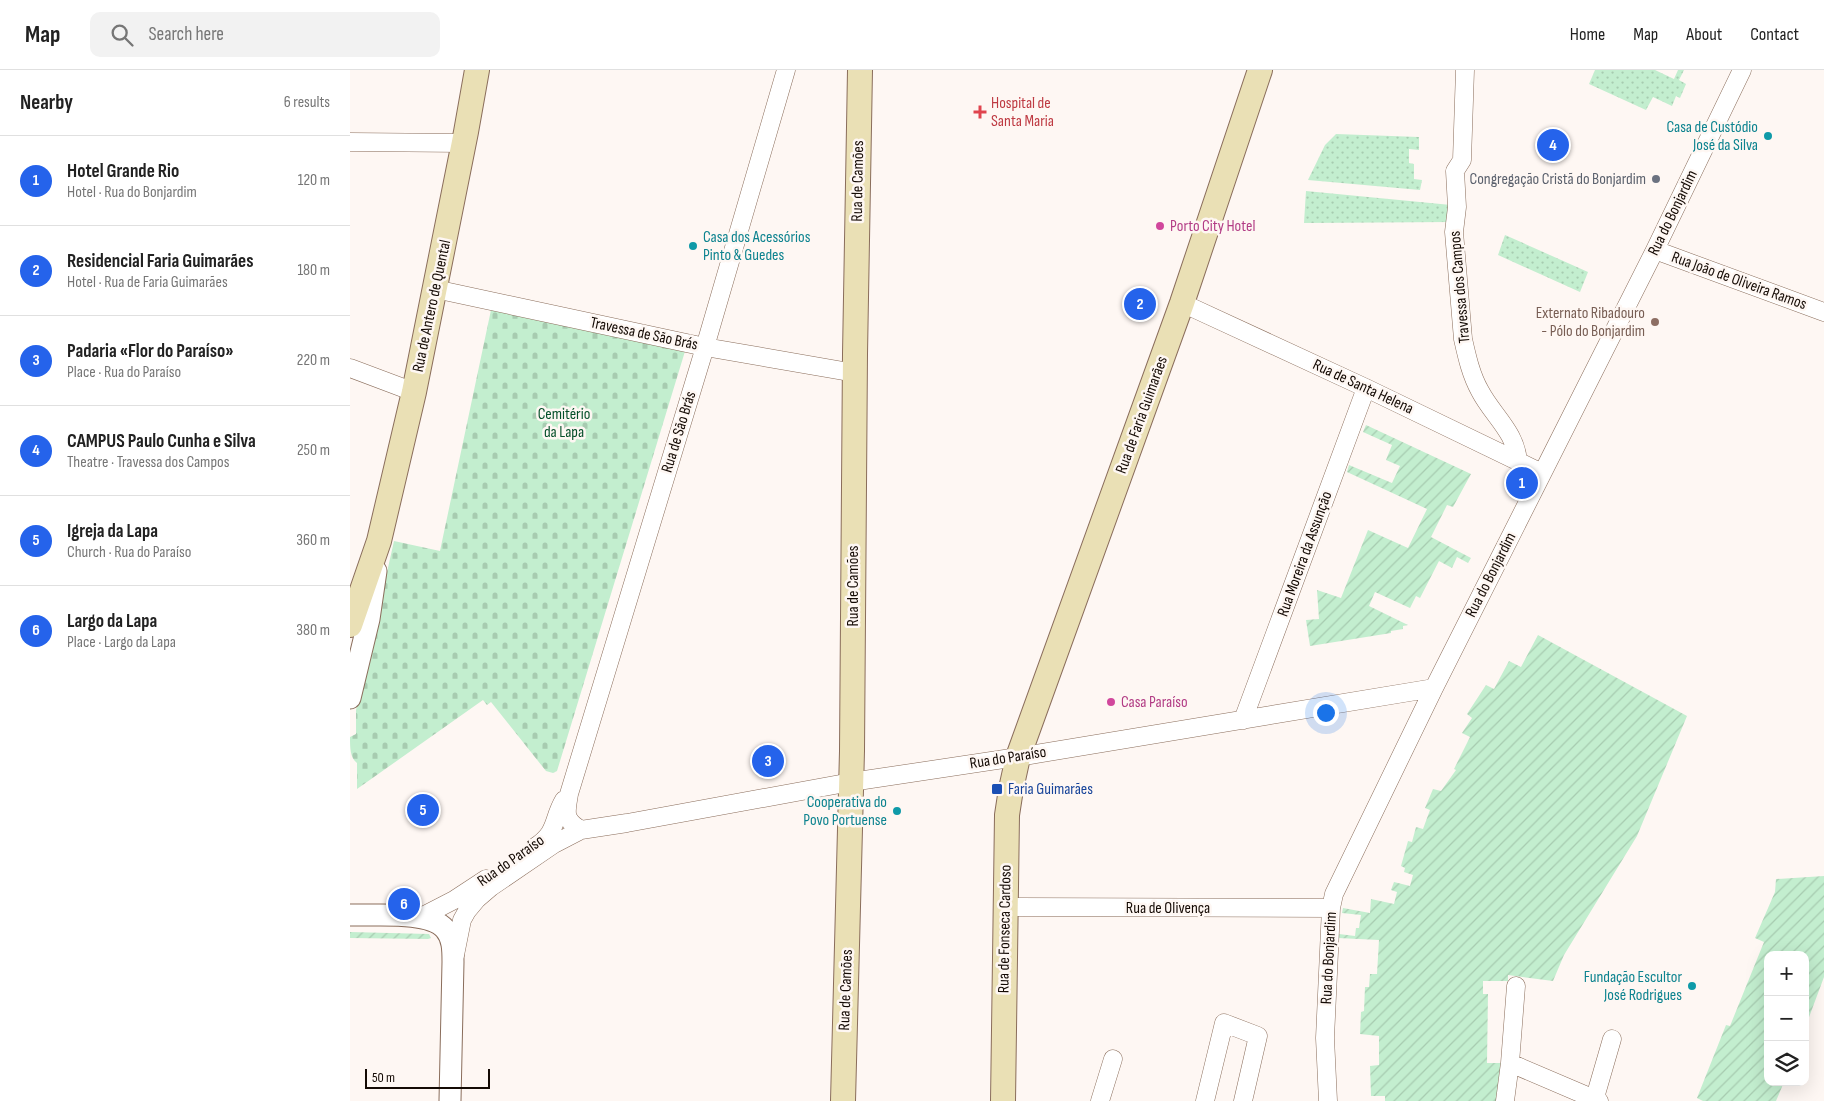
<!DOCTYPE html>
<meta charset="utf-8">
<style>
:root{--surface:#fff;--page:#f2f2f2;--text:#222;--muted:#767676;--line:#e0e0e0;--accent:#2563eb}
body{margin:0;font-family:"Sofia Sans Condensed",sans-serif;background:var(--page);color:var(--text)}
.controls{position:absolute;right:15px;bottom:15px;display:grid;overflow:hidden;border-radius:10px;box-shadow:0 5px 20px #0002}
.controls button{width:45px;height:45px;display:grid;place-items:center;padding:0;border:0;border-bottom:1px solid var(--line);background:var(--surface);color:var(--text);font:25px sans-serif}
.scale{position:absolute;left:15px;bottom:12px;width:125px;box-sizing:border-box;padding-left:5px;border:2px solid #140a04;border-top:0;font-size:14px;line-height:18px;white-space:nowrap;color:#140a04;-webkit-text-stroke:4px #fef7f3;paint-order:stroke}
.you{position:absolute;left:975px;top:642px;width:18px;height:18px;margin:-12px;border:4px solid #fff;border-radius:50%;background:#1a73e8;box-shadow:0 0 0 8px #1a73e833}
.badge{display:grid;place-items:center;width:32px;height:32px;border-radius:50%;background:var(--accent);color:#fff;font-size:16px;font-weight:700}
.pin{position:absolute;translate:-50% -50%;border:2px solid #fff;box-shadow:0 1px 5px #0006}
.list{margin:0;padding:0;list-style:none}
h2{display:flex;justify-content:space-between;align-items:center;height:65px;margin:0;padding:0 20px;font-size:21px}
h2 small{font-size:16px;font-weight:400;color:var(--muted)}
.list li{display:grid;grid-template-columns:32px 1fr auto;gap:15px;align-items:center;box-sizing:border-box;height:90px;padding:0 20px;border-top:1px solid var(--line)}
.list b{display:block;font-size:19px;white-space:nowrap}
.list p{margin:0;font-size:16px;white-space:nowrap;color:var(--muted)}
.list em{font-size:16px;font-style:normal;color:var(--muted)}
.icon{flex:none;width:28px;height:28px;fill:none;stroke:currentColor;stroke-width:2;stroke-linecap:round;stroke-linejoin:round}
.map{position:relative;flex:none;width:1474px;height:1031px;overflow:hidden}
header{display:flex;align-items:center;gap:30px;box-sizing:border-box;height:70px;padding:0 25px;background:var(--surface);border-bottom:1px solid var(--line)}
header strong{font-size:24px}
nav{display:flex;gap:28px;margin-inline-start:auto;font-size:18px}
.search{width:350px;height:45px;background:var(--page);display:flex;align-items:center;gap:12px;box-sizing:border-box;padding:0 18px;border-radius:10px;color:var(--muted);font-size:19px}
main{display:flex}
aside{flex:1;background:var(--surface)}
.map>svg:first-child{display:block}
.grass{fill:url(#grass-dots)}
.cemetery{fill:url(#cemetery-stones)}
.garden{fill:url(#garden-furrows)}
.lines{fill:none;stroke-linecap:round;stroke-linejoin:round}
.minor-casing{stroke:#8a6d5b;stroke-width:19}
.tertiary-casing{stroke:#8a6d5b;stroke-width:23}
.secondary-casing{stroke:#8a6d5b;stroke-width:26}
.minor{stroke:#fff;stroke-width:18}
.tertiary{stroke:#fff;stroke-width:21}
.secondary{stroke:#eae0b5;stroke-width:24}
.health-dot{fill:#e0444e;stroke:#fef7f3;stroke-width:2}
.culture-dot{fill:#0f9aa8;stroke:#fef7f3;stroke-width:2}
.worship-dot{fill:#6b7280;stroke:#fef7f3;stroke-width:2}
.hotel-dot{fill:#d1479c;stroke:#fef7f3;stroke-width:2}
.education-dot{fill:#8d6e63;stroke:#fef7f3;stroke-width:2}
.transit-dot{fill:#1a4fb4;stroke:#fef7f3;stroke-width:2}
.labels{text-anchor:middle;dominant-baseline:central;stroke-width:5;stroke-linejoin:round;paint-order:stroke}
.health-label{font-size:16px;fill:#be3a42;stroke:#fef7f3;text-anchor:start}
.culture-label{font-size:16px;fill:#0d838f;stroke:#fef7f3;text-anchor:end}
.worship-label{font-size:16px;fill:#5b616d;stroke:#fef7f3;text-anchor:end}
.street-label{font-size:16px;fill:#140a04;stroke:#fef7f3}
.hotel-label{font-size:16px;fill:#b23c85;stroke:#fef7f3;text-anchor:start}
.education-label{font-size:16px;fill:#785e54;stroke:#fef7f3;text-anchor:end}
.park-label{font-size:16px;fill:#054f29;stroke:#fef7f3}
.transit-label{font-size:16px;fill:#164399;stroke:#fef7f3;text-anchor:start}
</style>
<header>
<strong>Map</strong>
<div class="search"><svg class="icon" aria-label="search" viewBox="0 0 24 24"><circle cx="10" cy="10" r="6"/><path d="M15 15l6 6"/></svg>Search here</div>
<nav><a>Home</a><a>Map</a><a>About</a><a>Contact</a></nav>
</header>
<main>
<aside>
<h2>Nearby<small>6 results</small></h2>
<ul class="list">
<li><span class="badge">1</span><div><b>Hotel Grande Rio</b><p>Hotel · Rua do Bonjardim</p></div><em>120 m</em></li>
<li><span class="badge">2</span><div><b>Residencial Faria Guimarães</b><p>Hotel · Rua de Faria Guimarães</p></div><em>180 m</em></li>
<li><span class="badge">3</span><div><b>Padaria «Flor do Paraíso»</b><p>Place · Rua do Paraíso</p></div><em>220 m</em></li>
<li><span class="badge">4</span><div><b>CAMPUS Paulo Cunha e Silva</b><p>Theatre · Travessa dos Campos</p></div><em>250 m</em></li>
<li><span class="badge">5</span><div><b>Igreja da Lapa</b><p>Church · Rua do Paraíso</p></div><em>360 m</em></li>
<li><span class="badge">6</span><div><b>Largo da Lapa</b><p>Place · Largo da Lapa</p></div><em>380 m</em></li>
</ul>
</aside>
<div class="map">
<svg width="1474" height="1031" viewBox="0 0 1474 1031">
<defs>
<pattern id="grass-dots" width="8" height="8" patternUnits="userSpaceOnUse" patternTransform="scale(1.25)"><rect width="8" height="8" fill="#c3eecf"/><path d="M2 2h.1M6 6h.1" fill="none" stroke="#a7cbb0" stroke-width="1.8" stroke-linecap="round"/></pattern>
<pattern id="cemetery-stones" width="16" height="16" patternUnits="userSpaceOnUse" patternTransform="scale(1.25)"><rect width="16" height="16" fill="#c3eecf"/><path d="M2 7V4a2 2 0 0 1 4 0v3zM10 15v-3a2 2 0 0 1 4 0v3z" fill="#a7cbb0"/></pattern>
<pattern id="garden-furrows" width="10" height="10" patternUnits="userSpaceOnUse" patternTransform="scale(1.25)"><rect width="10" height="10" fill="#c3eecf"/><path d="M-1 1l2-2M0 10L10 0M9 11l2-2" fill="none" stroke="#a7cbb0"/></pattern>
</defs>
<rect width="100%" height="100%" fill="#fef7f3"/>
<path class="grass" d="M 1245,0 L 1305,0 L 1324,9 L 1328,0 L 1334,0 L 1329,10 L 1336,14 L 1330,28 L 1326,26 L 1322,36 L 1303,27 L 1296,40 L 1239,14 Z
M 986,64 L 1069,67 L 1069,80 L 1059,79 L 1059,93 L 1064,94 L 1064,109 L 1072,110 L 1070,120 L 958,110 L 975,75 Z
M 956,121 L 1101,135 L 1101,152 L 954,153 Z
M 1155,165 L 1238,202 L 1230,222 L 1148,185 Z"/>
<path class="cemetery" d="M 141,240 L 336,278 L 207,701 L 203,703 L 196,701 L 141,632 L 137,635 L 133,630 L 7,719 L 7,693 C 0,688 0,677 0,667 L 6,664 L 6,640 L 44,471 L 90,481 Z"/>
<path class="garden" d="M 1016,355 L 1121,404 L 1103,437 L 1097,435 L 1081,467 L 1121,488 L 1118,493 L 1107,487 L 1102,498 L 1089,491 L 1070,528 L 1066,526 L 1060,538 L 1025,522 L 1019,536 L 1058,555 L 1053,556 L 1053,559 L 1041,561 L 1041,563 L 960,576 L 956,550 L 969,549 L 967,520 L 991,528 L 1018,460 L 1058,478 L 1077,439 L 997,402 L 999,395 L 1042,413 L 1050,396 L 1036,390 L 1042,375 L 1013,362 Z
M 1188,565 L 1337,646 L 1287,766 L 1214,885 L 1203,911 L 1158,905 L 1158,911 L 1133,911 L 1133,924 L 1138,924 L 1137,993 L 1155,993 L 1149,1031 L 1035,1031 L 1035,1026 L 1021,1026 L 1020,996 L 1029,995 L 1029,966 L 1010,964 L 1011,942 L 1014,941 L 1015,917 L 1019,917 L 1020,904 L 1027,904 L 1029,870 L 988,868 L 989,864 L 1005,866 L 1006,858 L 1009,858 L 1011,845 L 992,843 L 993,838 L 1020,843 L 1021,829 L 1044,834 L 1047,822 L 1041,820 L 1044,812 L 1060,816 L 1063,805 L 1054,802 L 1055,798 L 1051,796 L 1058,771 L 1062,772 L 1066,757 L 1073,759 L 1080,740 L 1075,738 L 1083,719 L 1091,721 L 1106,700 L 1104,699 L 1120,667 L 1112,663 L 1122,648 L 1117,644 L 1136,615 L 1144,619 L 1159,591 L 1171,597 Z
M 1474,806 L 1474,907 L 1455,958 L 1455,885 L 1418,885 L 1418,1012 L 1434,1012 L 1426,1031 L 1353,1031 L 1347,1028 L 1376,955 L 1380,956 L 1414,872 L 1405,868 L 1425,822 L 1426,809 Z
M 0,862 L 79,864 L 81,868 L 78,869 L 0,868 Z"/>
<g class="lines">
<g class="minor-casing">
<path id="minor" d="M 1115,0 L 1112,90 L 1105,101 L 1107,137 L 1104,162 L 1113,269 C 1117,287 1121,305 1130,321 C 1143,346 1166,362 1168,392
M 0,72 L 114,73
M 1305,180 L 1474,242
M 85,219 L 355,277 L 505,303
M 832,233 L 1016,318 L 1192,403
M 0,298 L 64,322
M 893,650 L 1016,318
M 231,760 C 213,749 216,743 219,724 L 355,277 L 436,0
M 185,777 C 208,762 202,750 214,730
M 655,837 L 981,838
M 71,847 L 104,830 L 136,809
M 105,885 L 112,850 L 117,841 L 127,829 L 141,817 L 204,774 L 231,760 L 277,753 L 501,712 L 668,687 L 1084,618
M 1160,993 L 1249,1031
M 750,1031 L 763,989
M 855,1031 L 874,953 L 908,966 L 893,1031
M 978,1031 L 975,968 L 981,838 L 984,824 L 1084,618 L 1305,180 L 1392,0
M 1155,1031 L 1160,993 L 1166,916
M 1244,1031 L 1262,969"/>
</g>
<g class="tertiary-casing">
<path id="tertiary" d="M 0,628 L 19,549 L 26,501
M 0,845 C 24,846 79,840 95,859 C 103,868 103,880 103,892 L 100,1031"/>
</g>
<g class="secondary-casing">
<path id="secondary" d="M 0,555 L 29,471 L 64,322 L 116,62 L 127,0
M 493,1031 L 502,681 L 505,284 L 510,0
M 653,1031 L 657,745 L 661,719 L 668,687 L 832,233 L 910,0"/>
</g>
<use href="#minor" class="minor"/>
<use href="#tertiary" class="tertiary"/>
<use href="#secondary" class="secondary"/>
</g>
<path class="health-dot" d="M627.5 34.5h5v5h5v5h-5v5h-5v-5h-5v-5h5z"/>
<g class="culture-dot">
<circle cx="1418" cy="66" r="5"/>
<circle cx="343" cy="176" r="5"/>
<circle cx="547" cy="741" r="5"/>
<circle cx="1342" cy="916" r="5"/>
</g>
<circle class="worship-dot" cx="1306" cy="109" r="5"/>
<g class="hotel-dot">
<circle cx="810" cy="156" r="5"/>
<circle cx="761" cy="632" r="5"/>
</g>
<circle class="education-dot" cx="1305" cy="252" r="5"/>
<rect class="transit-dot" x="641" y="713" width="12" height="12" rx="2.5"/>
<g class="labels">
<g class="health-label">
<text x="641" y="33">Hospital de<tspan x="641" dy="18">Santa Maria</tspan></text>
</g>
<g class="culture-label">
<text x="1408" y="57">Casa de Custódio<tspan x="1408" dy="18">José da Silva</tspan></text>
<text x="353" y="167" text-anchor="start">Casa dos Acessórios<tspan x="353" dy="18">Pinto &amp; Guedes</tspan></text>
<text x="537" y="732">Cooperativa do<tspan x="537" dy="18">Povo Portuense</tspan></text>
<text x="1332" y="907">Fundação Escultor<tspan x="1332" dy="18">José Rodrigues</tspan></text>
</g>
<g class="worship-label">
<text x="1296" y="109">Congregação Cristã do Bonjardim</text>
</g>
<g class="street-label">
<text transform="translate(508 111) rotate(-89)">Rua de Camões</text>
<text transform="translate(1323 143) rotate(-64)">Rua do Bonjardim</text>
<text transform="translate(1389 211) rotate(20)">Rua João de Oliveira Ramos</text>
<text transform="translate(1110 217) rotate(-95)">Travessa dos Campos</text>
<text transform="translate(82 236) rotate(-78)">Rua de Antero de Quental</text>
<text transform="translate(294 264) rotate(12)">Travessa de São Brás</text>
<text transform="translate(1013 317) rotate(25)">Rua de Santa Helena</text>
<text transform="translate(792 345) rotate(-70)">Rua de Faria Guimarães</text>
<text transform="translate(329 362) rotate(-73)">Rua de São Brás</text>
<text transform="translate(955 484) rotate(-70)">Rua Moreira da Assunção</text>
<text transform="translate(1141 505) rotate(-63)">Rua do Bonjardim</text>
<text transform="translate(503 516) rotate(-90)">Rua de Camões</text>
<text transform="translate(658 688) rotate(-9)">Rua do Paraíso</text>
<text transform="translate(161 791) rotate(-35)">Rua do Paraíso</text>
<text x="818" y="838">Rua de Olivença</text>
<text transform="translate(655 859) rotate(-89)">Rua de Fonseca Cardoso</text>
<text transform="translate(979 888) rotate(-87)">Rua do Bonjardim</text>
<text transform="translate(496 920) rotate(-88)">Rua de Camões</text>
</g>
<g class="hotel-label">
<text x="820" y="156">Porto City Hotel</text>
<text x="771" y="632">Casa Paraíso</text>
</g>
<g class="education-label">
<text x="1295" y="243">Externato Ribadouro<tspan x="1295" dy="18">- Pólo do Bonjardim</tspan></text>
</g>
<g class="park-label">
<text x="214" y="344">Cemitério<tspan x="214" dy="18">da Lapa</tspan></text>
</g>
<g class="transit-label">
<text x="658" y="719">Faria Guimarães</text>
</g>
</g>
</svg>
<div class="controls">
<button>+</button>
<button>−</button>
<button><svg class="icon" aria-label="layers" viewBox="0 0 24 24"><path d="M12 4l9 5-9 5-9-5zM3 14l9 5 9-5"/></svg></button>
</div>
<div class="scale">50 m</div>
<div class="you"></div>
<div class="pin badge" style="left:1172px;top:413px">1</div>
<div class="pin badge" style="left:790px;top:234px">2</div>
<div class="pin badge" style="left:418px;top:691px">3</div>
<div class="pin badge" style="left:1203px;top:75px">4</div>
<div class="pin badge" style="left:73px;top:740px">5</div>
<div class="pin badge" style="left:54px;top:834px">6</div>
</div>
</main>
